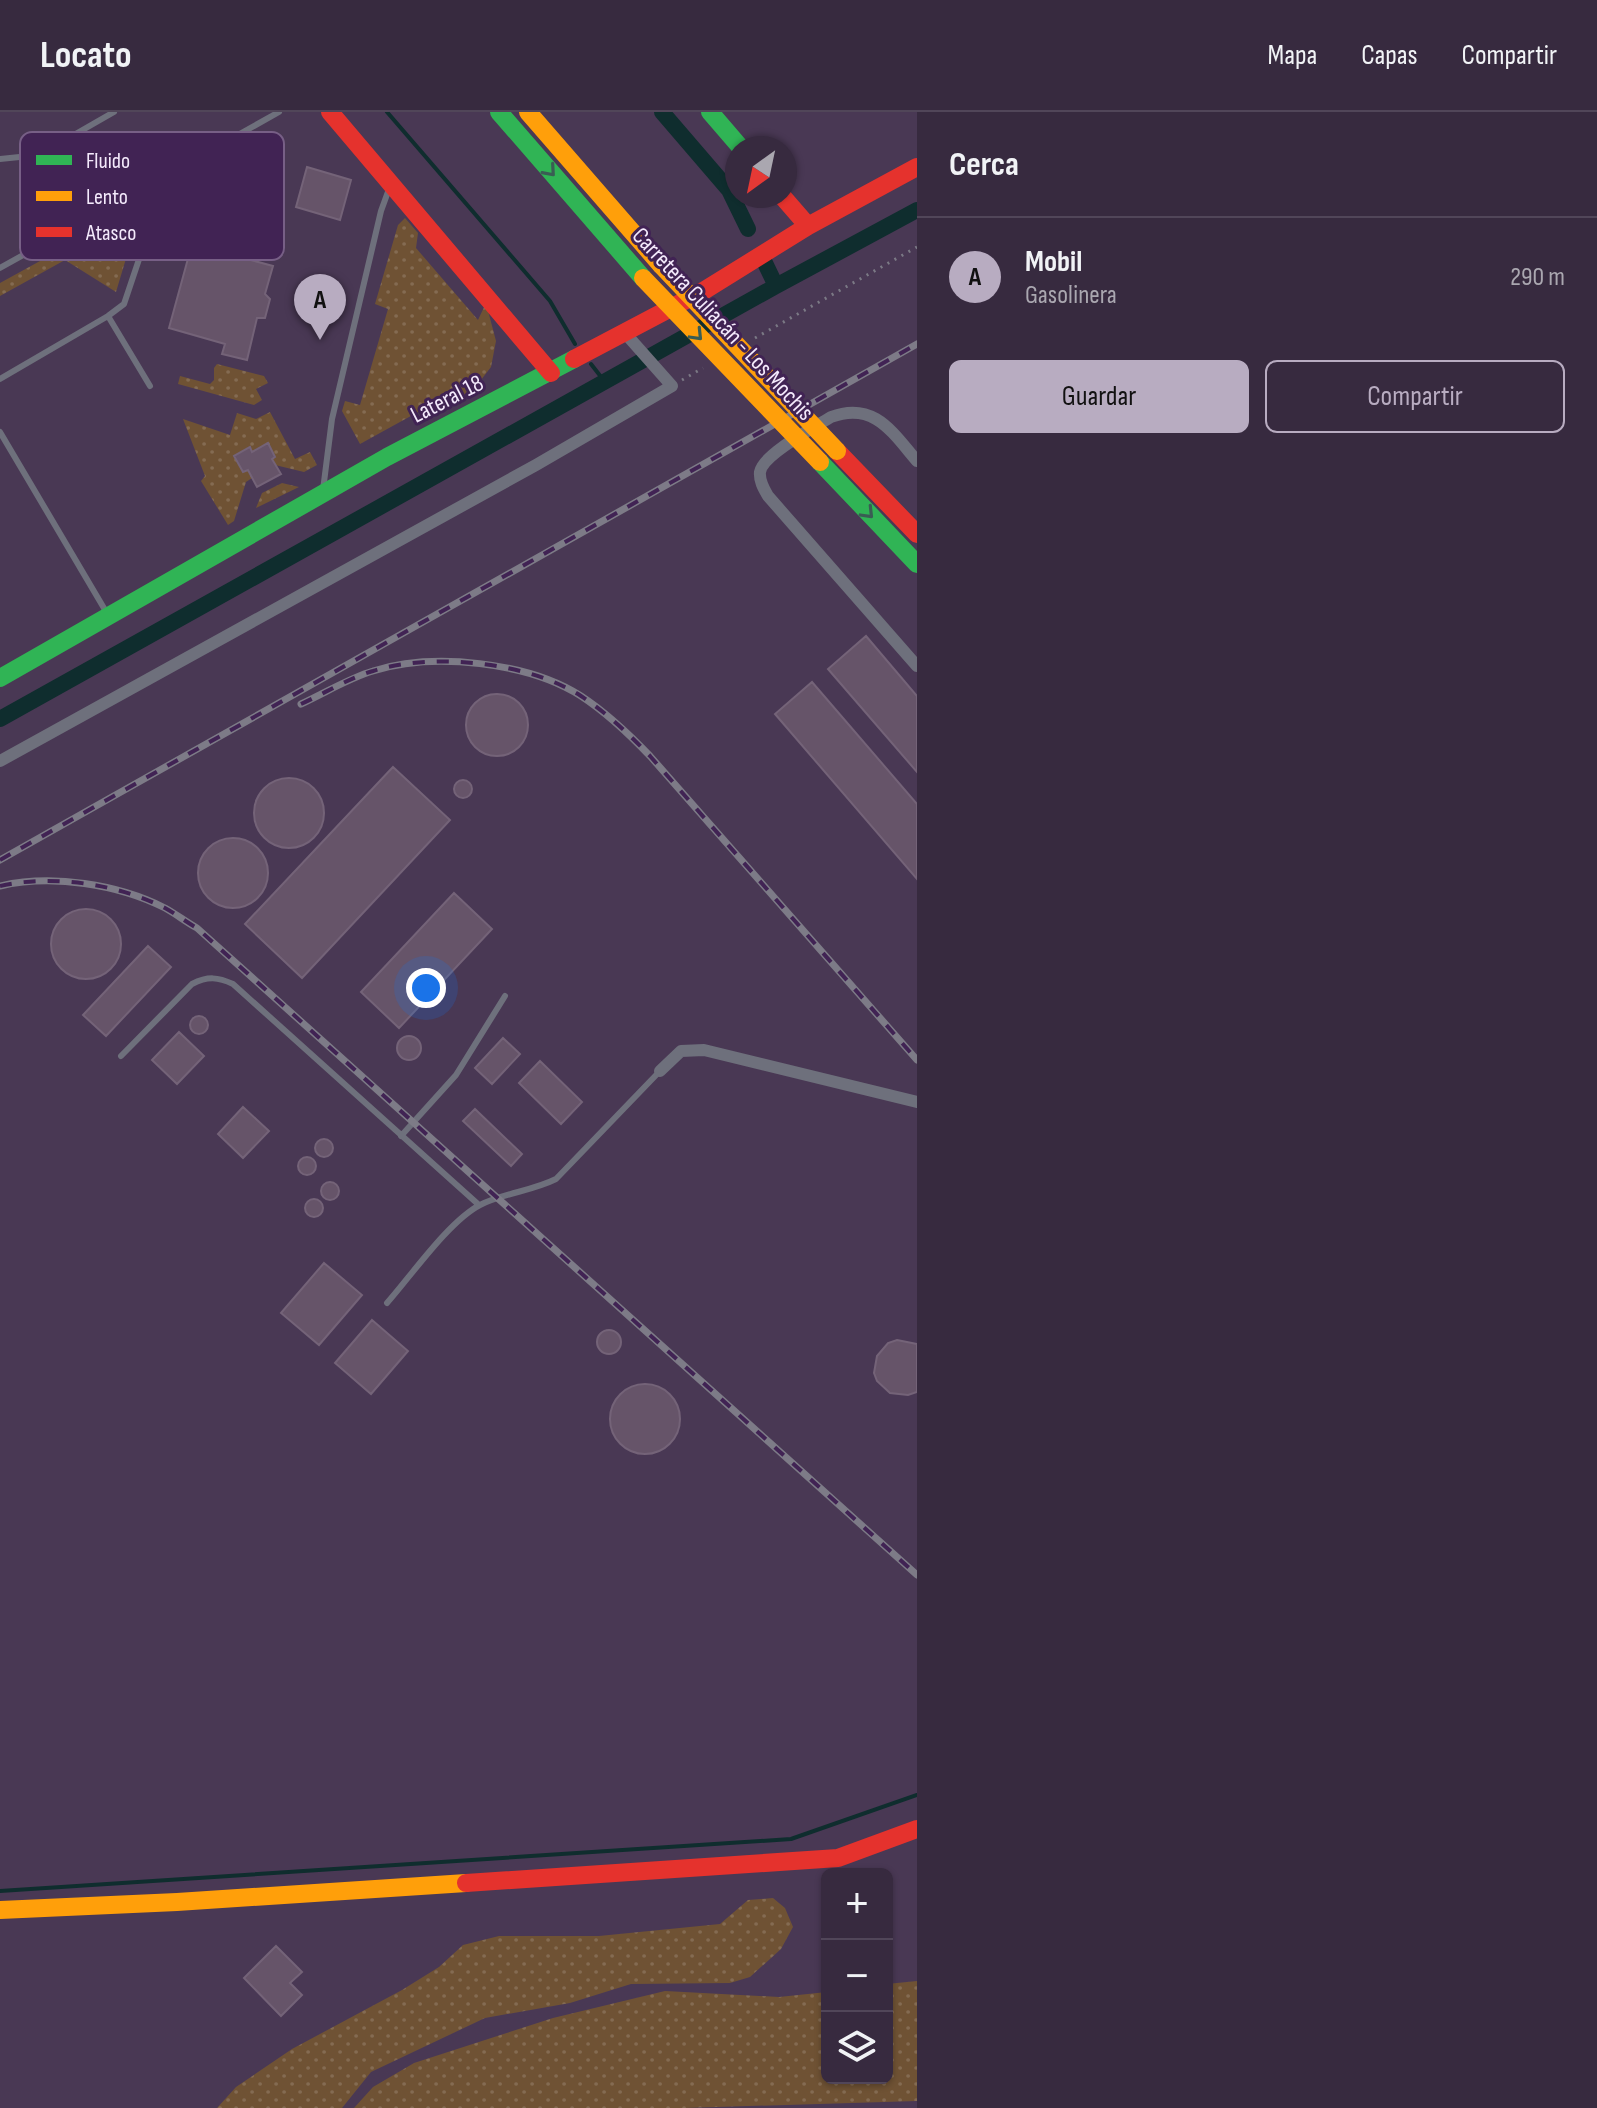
<!DOCTYPE html>
<html lang="es">
<meta charset="utf-8">
<style>
:root{--surface:#372a3f;--page:#42364a;--text:#f1f3f6;--muted:#aaa7b0;--line:#514659;--accent:#b8acc1}
body{margin:0;font-family:"Sofia Sans Condensed",sans-serif;background:var(--page);color:var(--text)}
.controls{position:absolute;right:24px;bottom:24px;display:grid;overflow:hidden;border-radius:12px;box-shadow:0 2px 6px #0004}
.controls button{width:72px;height:72px;display:grid;place-items:center;padding:0;border:0;border-bottom:2px solid var(--line);background:var(--surface);color:var(--text);font:40px sans-serif}
.compass{position:absolute;left:725px;top:24px;width:72px;height:72px;border-radius:50%;background:var(--surface);box-shadow:0 2px 6px #0004;rotate:213deg}
.you{position:absolute;left:426px;top:876px;width:28px;height:28px;margin:-20px;border:6px solid #fff;border-radius:50%;background:#1a73e8;box-shadow:0 0 0 12px #1a73e833}
.badge{display:grid;place-items:center;width:52px;height:52px;border-radius:50%;background:var(--accent);color:#111;font-size:26px;font-weight:700}
.pin{position:absolute;translate:-50% -66px;filter:drop-shadow(0 2px 4px #0008)}
.pin::after{content:'';position:absolute;top:42px;width:28px;height:24px;background:inherit;clip-path:polygon(0 0,100% 0,50% 100%)}
.list{margin:0;padding:0;list-style:none}
h2{display:flex;justify-content:space-between;align-items:center;height:104px;margin:0;padding:0 32px;font-size:34px}
h2 small{font-size:26px;font-weight:400;color:var(--muted)}
.list li{display:grid;grid-template-columns:52px 1fr auto;gap:24px;align-items:center;box-sizing:border-box;height:120px;padding:0 32px;border-top:2px solid var(--line)}
.list b{display:block;font-size:30px;white-space:nowrap}
.list p{margin:0;font-size:26px;white-space:nowrap;color:var(--muted)}
.list em{font-size:26px;font-style:normal;color:var(--muted)}
.actions{display:flex;gap:16px;padding:24px 32px}
.actions a{flex:1;padding:18px 0;border:2px solid var(--accent);border-radius:12px;text-align:center;font-size:28px;color:var(--accent)}
.actions .main{background:var(--accent);color:#111}
.icon{flex:none;width:44px;height:44px;fill:none;stroke:currentColor;stroke-width:2;stroke-linecap:round;stroke-linejoin:round}
.map{position:relative;flex:none;width:917px;height:1996px;overflow:hidden}
header{display:flex;align-items:center;gap:48px;box-sizing:border-box;height:112px;padding:0 40px;background:var(--surface);border-bottom:2px solid var(--line)}
header strong{font-size:38px}
nav{display:flex;gap:44px;margin-inline-start:auto;font-size:28px}
main{display:flex}
aside{flex:1;background:var(--surface)}
.map>svg:first-child{display:block}
.grass{fill:url(#grass-dots)}
.lines{fill:none;stroke-linecap:round;stroke-linejoin:round}
.stream{stroke:#0f2d2e;stroke-width:4}
.canal{stroke:#0f2d2e;stroke-width:16}
.building{fill:#665469;stroke:#746378;stroke-width:2}
.path{stroke:#7b7985;stroke-width:3;stroke-dasharray:2 6;stroke-linecap:butt}
.lane{stroke:#6e707c;stroke-width:6}
.street{stroke:#6e707c;stroke-width:12}
.fast{stroke:#30b455;stroke-width:18}
.slow{stroke:#ff9f0a;stroke-width:18}
.jam{stroke:#e5322d;stroke-width:18}
.rail-casing{stroke:#7d7b87;stroke-width:7}
.rail{stroke:#412354;stroke-width:4;stroke-dasharray:12;stroke-linecap:butt}
.slow-bridge{stroke:#ff9f0a;stroke-width:18}
.oneway{stroke:#3a5d54}
.labels{text-anchor:middle;dominant-baseline:central;stroke-width:6;stroke-linejoin:round;paint-order:stroke}
.street-label{font-size:24px;fill:#f4eafc;stroke:#412354}
.key{fill:#412354;stroke:#775f86;stroke-width:2}
.key-label{font-size:22px;fill:#f4eafc}
</style>
<header>
<strong>Locato</strong>
<nav><a>Mapa</a><a>Capas</a><a>Compartir</a></nav>
</header>
<main>
<div class="map">
<svg width="917" height="1996" viewBox="0 0 917 1996">
<defs>
<pattern id="grass-dots" width="8" height="8" patternUnits="userSpaceOnUse" patternTransform="scale(2)"><rect width="8" height="8" fill="#6f5234"/><path d="M2 2h.1M6 6h.1" fill="none" stroke="#846b52" stroke-width="1.8" stroke-linecap="round"/></pattern>
</defs>
<rect width="100%" height="100%" fill="#493854"/>
<path class="grass" d="M 142,93 L 116,180 L 65,148 L 0,184 L 0,171 Z
M 405,106 L 418,121 L 416,136 L 478,208 L 486,191 L 496,229 L 491,255 L 474,277 L 445,294 L 429,294 L 360,332 L 342,299 L 345,289 L 360,293 L 388,197 L 375,192 L 398,113 Z
M 217,252 L 264,264 L 268,271 L 256,277 L 262,288 L 254,293 L 178,272 L 180,264 L 210,272 L 214,268 L 214,256 Z
M 270,300 L 295,347 L 310,340 L 317,353 L 304,360 L 275,353 L 272,347 L 275,344 L 268,332 L 252,340 L 249,335 L 234,344 L 243,360 L 248,358 L 252,366 L 246,370 L 234,409 L 228,413 L 201,369 L 205,364 L 183,307 L 230,323 L 237,301 L 256,307 Z
M 282,371 L 299,375 L 256,396 L 262,381 Z
M 773,1786 L 785,1796 L 793,1815 L 781,1837 L 750,1865 L 730,1871 L 631,1872 L 570,1891 L 485,1906 L 371,1960 L 342,1996 L 217,1996 L 236,1975 L 292,1937 L 402,1878 L 439,1855 L 463,1833 L 499,1824 L 599,1824 L 720,1812 L 748,1788 Z
M 917,1869 L 917,1989 L 685,1996 L 354,1996 L 373,1975 L 414,1951 L 553,1906 L 665,1879 L 779,1885 L 827,1880 L 827,1966 L 887,1966 L 887,1872 Z"/>
<g class="lines">
<path class="stream" d="M 387,0 L 550,189 L 575,232
M 591,252 L 605,270
M 0,1779 L 791,1727 L 917,1683"/>
<path class="canal" d="M 662,0 L 729,78 L 748,117
M 765,151 L 776,174
M 0,607 L 776,174 L 917,98"/>
</g>
<path class="building" d="M 307,55 L 351,68 L 340,108 L 296,95 Z
M 192,132 L 273,154 L 265,182 L 270,187 L 265,206 L 257,206 L 247,248 L 222,242 L 225,232 L 169,216 Z
M 268,331 L 275,345 L 272,347 L 281,362 L 257,375 L 248,358 L 243,360 L 234,344 L 250,335 L 252,340 Z
M 866,524 L 917,584 L 917,660 L 828,557 Z
M 812,570 L 917,692 L 917,767 L 775,602 Z
M466 613a31 31 0 1 1 62 0a31 31 0 1 1-62 0Z
M 393,655 L 450,708 L 302,866 L 245,812 Z
M254 701a35 35 0 1 1 70 0a35 35 0 1 1-70 0Z
M454 677a9 9 0 1 1 18 0a9 9 0 1 1-18 0Z
M198 761a35 35 0 1 1 70 0a35 35 0 1 1-70 0Z
M 454,781 L 492,817 L 399,916 L 361,880 Z
M51 832a35 35 0 1 1 70 0a35 35 0 1 1-70 0Z
M 148,834 L 171,855 L 106,924 L 83,903 Z
M190 913a9 9 0 1 1 18 0a9 9 0 1 1-18 0Z
M 179,920 L 204,944 L 177,972 L 152,948 Z
M397 936a12 12 0 1 1 24 0a12 12 0 1 1-24 0Z
M 503,926 L 520,942 L 492,972 L 475,956 Z
M 540,949 L 582,990 L 561,1012 L 519,971 Z
M 243,995 L 269,1019 L 243,1046 L 218,1022 Z
M 475,997 L 522,1042 L 511,1054 L 463,1009 Z
M315 1036a9 9 0 1 1 18 0a9 9 0 1 1-18 0Z
M298 1054a9 9 0 1 1 18 0a9 9 0 1 1-18 0Z
M321 1079a9 9 0 1 1 18 0a9 9 0 1 1-18 0Z
M305 1096a9 9 0 1 1 18 0a9 9 0 1 1-18 0Z
M 324,1151 L 362,1183 L 319,1233 L 281,1201 Z
M 372,1208 L 408,1239 L 371,1282 L 335,1251 Z
M597 1230a12 12 0 1 1 24 0a12 12 0 1 1-24 0Z
M 897,1228 L 917,1232 L 917,1280 L 908,1283 L 890,1281 L 877,1269 L 874,1261 L 877,1244 L 888,1231 Z
M610 1307a35 35 0 1 1 70 0a35 35 0 1 1-70 0Z
M 276,1834 L 302,1860 L 290,1871 L 302,1883 L 281,1904 L 244,1866 Z"/>
<g class="lines">
<path class="path" d="M 755,226 L 917,135
M 682,268 L 703,256"/>
<path class="lane" d="M 0,47 L 39,43 L 114,0
M 0,156 L 279,0
M 108,204 L 150,274
M 0,267 L 108,204 L 124,192 L 168,61
M 0,320 L 108,503
M 323,378 L 332,307 L 381,99 L 389,77
M 121,944 L 192,872 C 208,864 218,865 233,872 L 479,1093
M 401,1024 L 456,963 L 505,884
M 387,1191 C 411,1164 449,1109 480,1093 C 504,1081 532,1079 556,1067 L 660,959"/>
<path class="street" d="M 917,349 C 892,320 874,289 831,305 C 815,315 763,342 760,360 C 759,369 764,377 768,384 L 917,554
M 0,649 L 536,353 L 672,274 L 625,221
M 660,959 L 681,939 L 704,938 L 917,990"/>
<path class="fast" d="M 499,0 L 643,166
M 710,0 L 741,36
M 820,350 L 917,452
M 0,566 L 387,345 L 574,247"/>
<path class="slow" d="M 528,0 L 661,153
M 0,1798 L 177,1790 L 466,1771"/>
<path class="jam" d="M 330,0 L 551,261
M 782,84 L 808,114
M 574,247 L 705,178 L 808,114 L 917,55
M 837,339 L 917,422
M 466,1771 L 838,1746 L 917,1717"/>
<g class="rail-casing">
<path id="rail" d="M 301,592 C 325,581 349,566 373,559 C 433,540 528,550 581,584 C 607,601 629,622 650,644 L 917,948
M 0,748 L 917,232
M 0,774 C 52,762 118,772 165,796 C 176,802 186,810 197,816 L 917,1463"/>
</g>
<use href="#rail" class="rail"/>
<path class="slow-bridge" d="M 661,153 L 837,339
M 643,166 L 820,350"/>
</g>
<defs><path id="oneway-chevron" d="M-2-3.5L2.5 0L-2 3.5" fill="none" stroke-width="1.6" stroke-linecap="round" stroke-linejoin="round" transform="scale(2)"/></defs>
<g class="oneway">
<use href="#oneway-chevron" transform="translate(550 59) rotate(49)"/>
<use href="#oneway-chevron" transform="translate(697 223) rotate(46)"/>
<use href="#oneway-chevron" transform="translate(868 401) rotate(46)"/>
</g>
<g class="labels">
<g class="street-label">
<text transform="translate(723 212) rotate(47)">Carretera Culiacán - Los Mochis</text>
<text transform="translate(447 287) rotate(-27)">Lateral 18</text>
</g>
</g>
<rect x="20" y="20" width="264" height="128" rx="12" class="key"/>
<rect x="36" y="43" width="36" height="10" fill="#30b455"/>
<rect x="36" y="79" width="36" height="10" fill="#ff9f0a"/>
<rect x="36" y="115" width="36" height="10" fill="#e5322d"/>
<g class="key-label">
<text x="86" y="56">Fluido</text>
<text x="86" y="92">Lento</text>
<text x="86" y="128">Atasco</text>
</g>
</svg>
<div class="controls">
<button>+</button>
<button>−</button>
<button><svg class="icon" aria-label="layers" viewBox="0 0 24 24"><path d="M12 4l9 5-9 5-9-5zM3 14l9 5 9-5"/></svg></button>
</div>
<svg class="compass" viewBox="-18 -18 36 36"><path d="M0-13l5 13h-10z" fill="#e53935"/><path d="M0 13l5-13h-10z" fill="#aaa7b0"/></svg>
<div class="you"></div>
<div class="pin badge" style="left:320px;top:228px">A</div>
</div>
<aside>
<h2>Cerca<small></small></h2>
<ul class="list">
<li><span class="badge">A</span><div><b>Mobil</b><p>Gasolinera</p></div><em>290 m</em></li>
</ul>
<div class="actions"><a class="main">Guardar</a><a>Compartir</a></div>
</aside>
</main>
